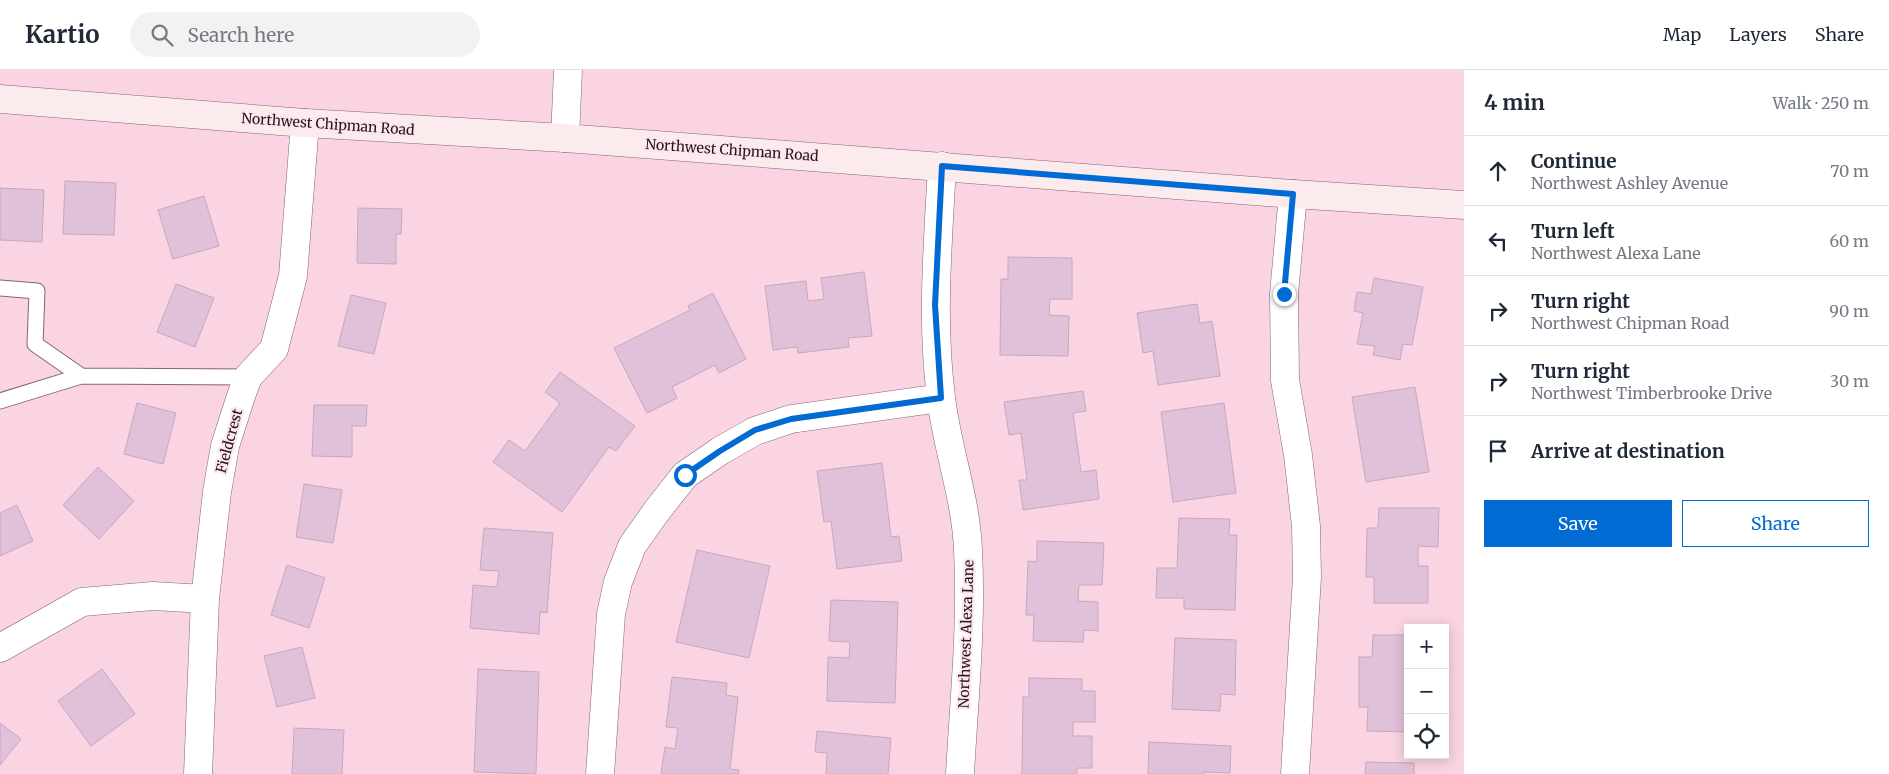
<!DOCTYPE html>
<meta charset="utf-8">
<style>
:root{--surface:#fff;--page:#f2f2f3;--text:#1f2937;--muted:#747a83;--line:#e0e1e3;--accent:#016bd3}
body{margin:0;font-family:Merriweather,serif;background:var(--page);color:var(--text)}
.controls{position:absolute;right:15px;bottom:15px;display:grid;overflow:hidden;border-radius:0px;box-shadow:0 2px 12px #0003}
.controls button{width:45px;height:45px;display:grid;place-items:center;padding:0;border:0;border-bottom:1px solid var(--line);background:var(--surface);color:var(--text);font:25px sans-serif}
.stop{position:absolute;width:15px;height:15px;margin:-11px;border:4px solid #016bd3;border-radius:50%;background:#fff}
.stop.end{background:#016bd3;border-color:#fff;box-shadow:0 1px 5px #0008}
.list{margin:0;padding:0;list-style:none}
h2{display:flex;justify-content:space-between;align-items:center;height:65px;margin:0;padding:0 20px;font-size:21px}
h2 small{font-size:16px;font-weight:400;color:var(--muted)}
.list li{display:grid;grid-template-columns:32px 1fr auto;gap:15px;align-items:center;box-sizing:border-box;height:70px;padding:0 20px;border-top:1px solid var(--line)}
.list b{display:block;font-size:19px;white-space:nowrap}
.list p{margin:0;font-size:16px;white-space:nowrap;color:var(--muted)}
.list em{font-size:16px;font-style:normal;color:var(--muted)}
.actions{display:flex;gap:10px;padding:15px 20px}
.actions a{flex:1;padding:11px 0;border:1px solid var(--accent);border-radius:0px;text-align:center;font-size:18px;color:var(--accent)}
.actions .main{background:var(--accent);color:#fff}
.icon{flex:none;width:28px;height:28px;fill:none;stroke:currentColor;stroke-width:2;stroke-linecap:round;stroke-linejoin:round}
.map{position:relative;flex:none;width:1464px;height:704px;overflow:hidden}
header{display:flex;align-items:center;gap:30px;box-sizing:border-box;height:70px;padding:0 25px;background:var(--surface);border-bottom:1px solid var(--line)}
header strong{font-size:24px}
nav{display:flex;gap:28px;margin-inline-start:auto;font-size:18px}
.search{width:350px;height:45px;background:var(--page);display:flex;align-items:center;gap:12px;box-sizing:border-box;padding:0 18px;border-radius:28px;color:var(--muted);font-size:19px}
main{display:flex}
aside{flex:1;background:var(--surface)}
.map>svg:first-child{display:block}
.building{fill:#e0c1d9;stroke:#c6a8bf}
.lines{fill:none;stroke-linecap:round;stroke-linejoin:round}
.lane-casing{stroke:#866471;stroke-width:17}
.street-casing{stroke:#866471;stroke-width:29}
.secondary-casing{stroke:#866471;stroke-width:29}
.lane{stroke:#fff;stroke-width:15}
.street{stroke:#fff;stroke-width:28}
.secondary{stroke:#fcebed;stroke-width:28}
.route{stroke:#016bd3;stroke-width:6}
.labels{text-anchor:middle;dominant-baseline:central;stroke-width:4.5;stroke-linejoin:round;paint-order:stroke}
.street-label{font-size:14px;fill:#22151a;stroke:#fde6ee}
</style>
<header>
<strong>Kartio</strong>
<div class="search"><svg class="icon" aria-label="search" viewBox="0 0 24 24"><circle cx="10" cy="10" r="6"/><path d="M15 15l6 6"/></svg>Search here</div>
<nav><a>Map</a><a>Layers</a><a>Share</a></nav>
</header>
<main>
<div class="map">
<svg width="1464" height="704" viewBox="0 0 1464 704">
<rect width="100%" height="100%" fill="#fad4e2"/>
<path class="building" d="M 65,111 L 116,113 L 114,165 L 63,164 Z
M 0,118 L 44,120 L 42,172 L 0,170 Z
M 204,126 L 219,176 L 173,189 L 158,140 Z
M 358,138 L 402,139 L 401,164 L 396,164 L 396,194 L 357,193 Z
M 1008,187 L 1072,188 L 1072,229 L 1050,229 L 1049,245 L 1069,246 L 1068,286 L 1000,285 L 1001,209 L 1008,209 Z
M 864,202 L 872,266 L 848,268 L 849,277 L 798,283 L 797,277 L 773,280 L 765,216 L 806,211 L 808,231 L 824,229 L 821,208 Z
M 1374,208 L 1423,217 L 1412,275 L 1403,274 L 1400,290 L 1373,285 L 1375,276 L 1357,274 L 1363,243 L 1354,241 L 1357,222 L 1371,224 Z
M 176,214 L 214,228 L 195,277 L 157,262 Z
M 713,223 L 746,289 L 719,303 L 715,295 L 672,317 L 677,328 L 647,343 L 614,278 L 690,240 L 688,236 Z
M 351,225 L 386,233 L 374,284 L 338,276 Z
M 1197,234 L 1200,253 L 1212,251 L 1220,306 L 1158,315 L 1153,281 L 1143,283 L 1137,243 Z
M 560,302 L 635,356 L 616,381 L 609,377 L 562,442 L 493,392 L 509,370 L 525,381 L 560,333 L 545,322 Z
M 1415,317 L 1429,402 L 1366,412 L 1352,327 Z
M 1083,321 L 1086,341 L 1073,343 L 1081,402 L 1096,400 L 1099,429 L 1023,440 L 1019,410 L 1027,410 L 1021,363 L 1009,365 L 1004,332 Z
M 137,333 L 176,343 L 163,394 L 124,384 Z
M 1224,333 L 1236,423 L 1173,432 L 1161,342 Z
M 314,335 L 367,335 L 366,356 L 352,356 L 352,387 L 312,386 Z
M 882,393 L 891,467 L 899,466 L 902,491 L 837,499 L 831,451 L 824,452 L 817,401 Z
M 98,397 L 134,431 L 99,469 L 63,435 Z
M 304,414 L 342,420 L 333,473 L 296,467 Z
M 17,435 L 33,471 L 0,486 L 0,443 Z
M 1379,438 L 1439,438 L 1438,477 L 1418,476 L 1418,496 L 1428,496 L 1428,533 L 1374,533 L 1374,507 L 1366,507 L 1367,458 L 1378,458 Z
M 1179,448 L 1230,449 L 1229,465 L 1237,465 L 1235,540 L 1184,539 L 1184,528 L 1156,528 L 1157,498 L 1177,498 Z
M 484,458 L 553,463 L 547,543 L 540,542 L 539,564 L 470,558 L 473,515 L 497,517 L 499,501 L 480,500 Z
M 1037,471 L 1104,473 L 1102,515 L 1079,515 L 1078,531 L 1098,532 L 1098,561 L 1084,560 L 1083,572 L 1033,571 L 1034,545 L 1026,545 L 1028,491 L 1037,492 Z
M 697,480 L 770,496 L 749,588 L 676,572 Z
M 287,495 L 325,508 L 309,558 L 271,545 Z
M 831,530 L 898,532 L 895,633 L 827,631 L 828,587 L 849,588 L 850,572 L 829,571 Z
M 1373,565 L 1408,565 L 1408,662 L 1367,661 L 1368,637 L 1359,637 L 1359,587 L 1372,587 Z
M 1175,568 L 1236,570 L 1235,625 L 1221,624 L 1220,641 L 1172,639 Z
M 302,577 L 315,628 L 277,637 L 264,586 Z
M 102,599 L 135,644 L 91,676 L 58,631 Z
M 478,599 L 539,602 L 536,704 L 474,702 Z
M 672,607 L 727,613 L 726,625 L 738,627 L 730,699 L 739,700 L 738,704 L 661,704 L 665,677 L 675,679 L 678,658 L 666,657 Z
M 1029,608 L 1082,609 L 1082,621 L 1095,621 L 1095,652 L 1073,652 L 1073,666 L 1092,666 L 1092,698 L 1077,698 L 1077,704 L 1022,704 L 1023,627 L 1029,627 Z
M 0,653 L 21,669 L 0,695 Z
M 294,658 L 344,660 L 342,704 L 292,704 Z
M 817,661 L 891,668 L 888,704 L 826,704 L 827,683 L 815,682 Z
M 1149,672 L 1231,676 L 1230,703 L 1204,702 L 1204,704 L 1148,704 Z
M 1366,692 L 1414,693 L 1414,704 L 1365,704 Z"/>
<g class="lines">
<g class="lane-casing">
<path id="lane" d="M 0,218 L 37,221 L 35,274 L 81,306 L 248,307
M 0,331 L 81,306"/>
</g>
<g class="street-casing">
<path id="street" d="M 565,68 L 568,0
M 942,96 C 938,173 931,250 941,327 C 947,379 966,428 968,480 C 972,555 964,630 960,704
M 1293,124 L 1284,224 L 1285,310 L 1298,385 L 1306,456 L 1307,507 L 1295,704
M 0,578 L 82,532 L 153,526 L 205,529
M 198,704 L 205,529 L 217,422 L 225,376 L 241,326 L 248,307 L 274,279 L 293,206 L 305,53
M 600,704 L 611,544 L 618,512 L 632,476 L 656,442 L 685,405 L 720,381 L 755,361 L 791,349 L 941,328"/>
</g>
<g class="secondary-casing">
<path id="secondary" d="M 0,29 L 305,53 L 565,68 L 1293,124 L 1464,135"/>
</g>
<use href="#lane" class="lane"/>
<use href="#street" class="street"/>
<use href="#secondary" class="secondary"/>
</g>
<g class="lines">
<path class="route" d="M 685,405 L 720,381 L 755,360 L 791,349 L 941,328 L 935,235 L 942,96 L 1293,124 L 1284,224"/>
</g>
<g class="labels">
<g class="street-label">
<text transform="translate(328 54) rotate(4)">Northwest Chipman Road</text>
<text transform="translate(732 80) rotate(4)">Northwest Chipman Road</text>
<text transform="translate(229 371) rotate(-75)">Fieldcrest</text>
<text transform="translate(966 564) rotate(-88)">Northwest Alexa Lane</text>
</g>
</g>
</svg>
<div class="controls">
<button>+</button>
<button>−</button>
<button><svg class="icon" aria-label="locate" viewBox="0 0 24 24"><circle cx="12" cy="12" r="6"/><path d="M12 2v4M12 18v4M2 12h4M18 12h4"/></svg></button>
</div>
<div class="stop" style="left:685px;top:405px"></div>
<div class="stop end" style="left:1284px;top:224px"></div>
</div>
<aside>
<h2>4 min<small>Walk · 250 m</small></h2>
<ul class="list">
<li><svg class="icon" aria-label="ahead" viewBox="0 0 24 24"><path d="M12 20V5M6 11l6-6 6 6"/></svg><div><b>Continue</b><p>Northwest Ashley Avenue</p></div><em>70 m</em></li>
<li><svg class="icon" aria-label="left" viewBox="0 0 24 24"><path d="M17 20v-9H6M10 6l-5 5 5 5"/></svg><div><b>Turn left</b><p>Northwest Alexa Lane</p></div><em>60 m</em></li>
<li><svg class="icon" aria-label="right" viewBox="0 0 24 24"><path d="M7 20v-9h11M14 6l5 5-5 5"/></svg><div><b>Turn right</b><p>Northwest Chipman Road</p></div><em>90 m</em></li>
<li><svg class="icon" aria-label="right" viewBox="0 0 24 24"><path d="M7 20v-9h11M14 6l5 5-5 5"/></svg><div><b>Turn right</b><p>Northwest Timberbrooke Drive</p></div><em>30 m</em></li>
<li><svg class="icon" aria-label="arrive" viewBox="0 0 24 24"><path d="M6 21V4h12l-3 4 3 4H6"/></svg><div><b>Arrive at destination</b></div></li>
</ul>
<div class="actions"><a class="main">Save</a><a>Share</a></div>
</aside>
</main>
